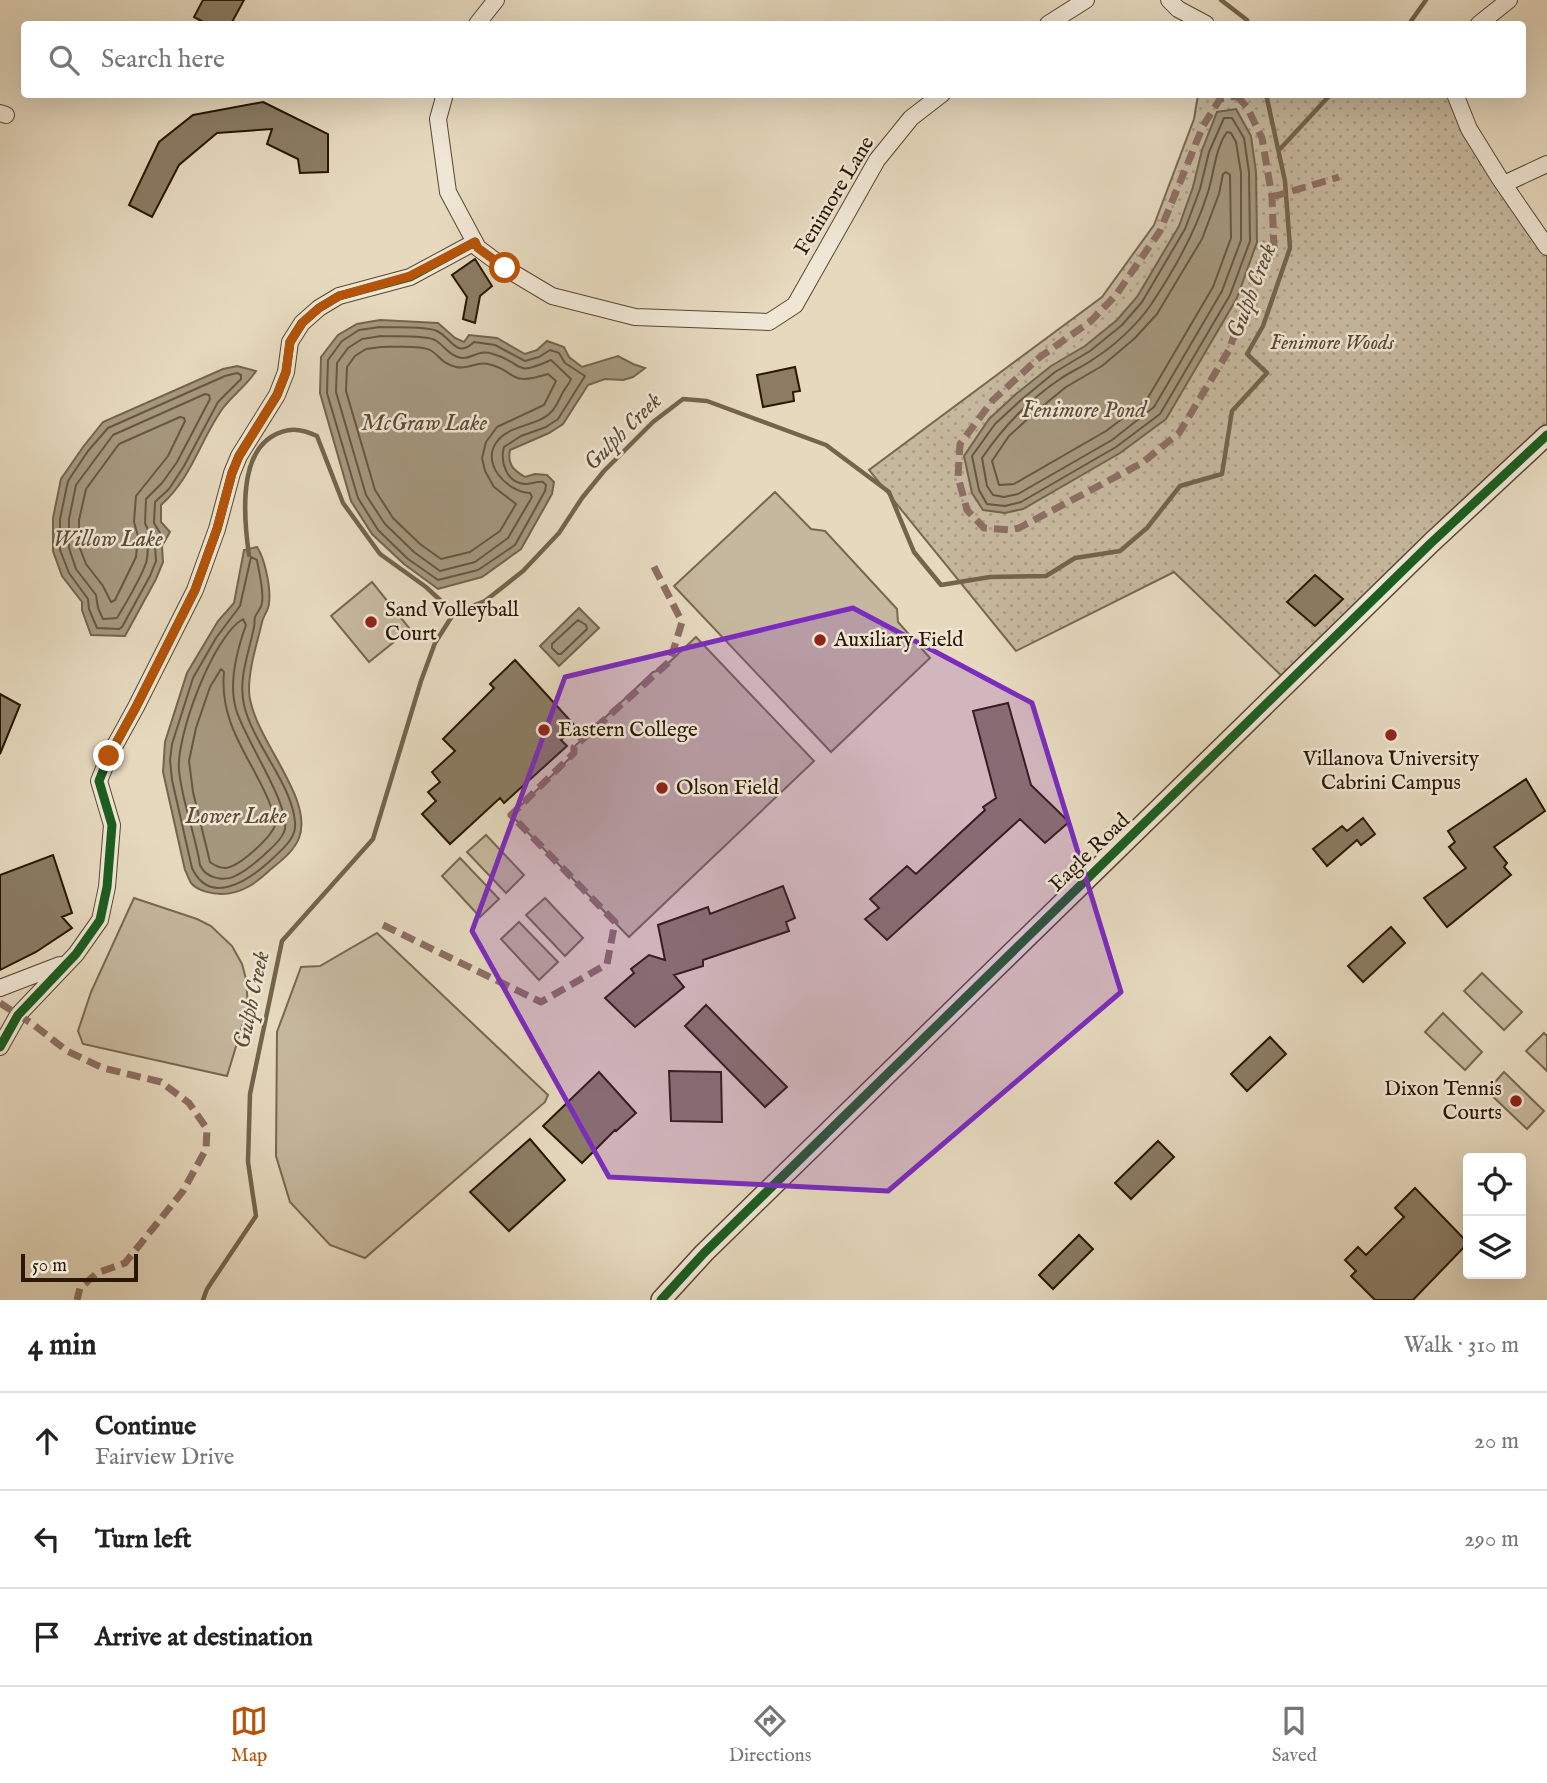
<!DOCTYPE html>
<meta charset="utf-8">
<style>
:root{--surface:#fff;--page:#f2f2f2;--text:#222;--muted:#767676;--line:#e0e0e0;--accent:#b45309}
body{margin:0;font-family:"IM FELL English",serif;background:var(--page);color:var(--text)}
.controls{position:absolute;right:21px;bottom:21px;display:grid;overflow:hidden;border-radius:7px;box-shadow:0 7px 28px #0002}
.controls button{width:63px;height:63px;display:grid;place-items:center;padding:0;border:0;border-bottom:2px solid var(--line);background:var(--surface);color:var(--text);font:35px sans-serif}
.scale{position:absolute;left:21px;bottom:18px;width:117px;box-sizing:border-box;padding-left:7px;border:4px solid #281701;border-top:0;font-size:19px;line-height:24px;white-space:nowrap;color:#281701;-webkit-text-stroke:5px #efe6d5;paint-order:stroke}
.stop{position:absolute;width:21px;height:21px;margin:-16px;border:5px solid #b45309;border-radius:50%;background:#fff}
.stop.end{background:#b45309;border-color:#fff;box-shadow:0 2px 7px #0008}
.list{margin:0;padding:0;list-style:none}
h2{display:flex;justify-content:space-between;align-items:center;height:91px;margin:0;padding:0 28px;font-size:30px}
h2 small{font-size:23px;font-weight:400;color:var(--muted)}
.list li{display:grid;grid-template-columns:46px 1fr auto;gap:21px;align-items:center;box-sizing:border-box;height:98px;padding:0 28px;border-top:2px solid var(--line)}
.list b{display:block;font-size:26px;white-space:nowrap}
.list p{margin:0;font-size:23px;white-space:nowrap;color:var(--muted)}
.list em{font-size:23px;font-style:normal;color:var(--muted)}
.icon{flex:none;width:38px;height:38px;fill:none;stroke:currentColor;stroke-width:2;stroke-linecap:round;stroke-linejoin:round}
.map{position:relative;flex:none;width:1547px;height:1300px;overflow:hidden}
.search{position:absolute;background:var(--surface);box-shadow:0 7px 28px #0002;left:21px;right:21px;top:21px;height:77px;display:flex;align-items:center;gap:18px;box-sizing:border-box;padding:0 24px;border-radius:7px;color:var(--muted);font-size:26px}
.sheet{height:385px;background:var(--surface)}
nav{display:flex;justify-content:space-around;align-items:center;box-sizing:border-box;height:98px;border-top:2px solid var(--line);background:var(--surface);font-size:19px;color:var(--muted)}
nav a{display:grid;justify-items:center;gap:4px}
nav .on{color:var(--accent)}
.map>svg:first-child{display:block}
.grass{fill:url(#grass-dots);stroke:#776850;stroke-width:2}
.pitch{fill:#c6b89e;stroke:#776850;stroke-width:2}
.water{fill:#a5977e;stroke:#73644c;stroke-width:2}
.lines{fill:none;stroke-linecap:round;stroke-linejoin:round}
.shore{stroke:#665740;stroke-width:2}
.stream{stroke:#73644c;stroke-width:4.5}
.building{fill:#8b7c63;stroke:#281701;stroke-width:2}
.minor-casing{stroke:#584830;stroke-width:18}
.tertiary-casing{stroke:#584830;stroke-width:22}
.minor{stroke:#efe6d5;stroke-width:16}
.tertiary{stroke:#efe6d5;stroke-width:19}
.quiet{stroke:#8d6e63;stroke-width:7;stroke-dasharray:14 7;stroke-linecap:butt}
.cycleway-casing{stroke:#efe6d5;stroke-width:13}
.cycleway{stroke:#1b5e20;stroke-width:9}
.route{stroke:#b45309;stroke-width:9}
.marked{fill:#7b2cbf;fill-opacity:0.2;stroke:#7b2cbf;stroke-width:5;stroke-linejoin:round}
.poi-dot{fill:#8f2418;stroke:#efe6d5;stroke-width:2.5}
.labels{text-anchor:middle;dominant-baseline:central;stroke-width:5;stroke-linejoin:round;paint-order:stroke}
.street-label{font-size:21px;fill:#281701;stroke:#efe6d5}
.park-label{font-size:21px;font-style:italic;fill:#574730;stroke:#efe6d5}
.poi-label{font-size:21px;fill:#281701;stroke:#efe6d5;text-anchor:start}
.water-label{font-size:23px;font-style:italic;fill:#5a4a33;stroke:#efe6d5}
</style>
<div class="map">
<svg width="1547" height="1300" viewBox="0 0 1547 1300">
<defs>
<pattern id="grass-dots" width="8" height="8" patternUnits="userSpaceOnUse" patternTransform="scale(1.75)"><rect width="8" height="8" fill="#c6b89e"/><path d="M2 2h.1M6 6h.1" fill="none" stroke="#aa9d86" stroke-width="1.8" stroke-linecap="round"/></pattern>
</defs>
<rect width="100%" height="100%" fill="#e6d9be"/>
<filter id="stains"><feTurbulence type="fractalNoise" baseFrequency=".00286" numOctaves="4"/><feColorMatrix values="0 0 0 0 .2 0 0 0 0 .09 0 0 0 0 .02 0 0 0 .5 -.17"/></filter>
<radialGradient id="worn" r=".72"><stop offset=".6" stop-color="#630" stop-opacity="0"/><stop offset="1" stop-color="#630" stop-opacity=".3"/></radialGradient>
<path class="grass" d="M 1198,95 L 1458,95 L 1469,129 L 1547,247 L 1547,436 L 1288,682 L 1174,572 L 1016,651 L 869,470 L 1102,297 L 1154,225 L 1194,119 Z"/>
<path class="pitch" d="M 775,492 L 811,529 L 825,531 L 897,609 L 898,622 L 930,658 L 831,752 L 674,586 Z
M 372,582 L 410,629 L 369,662 L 331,616 Z
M 696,637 L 814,761 L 629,937 L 511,815 L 574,754 L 574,747 L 653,672 L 661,670 Z
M 486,835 L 524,875 L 506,893 L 467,852 Z
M 460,858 L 499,899 L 480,917 L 442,876 Z
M 134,898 L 197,919 L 211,926 L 232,946 L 242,964 L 246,979 L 248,1007 L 227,1076 L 83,1044 L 78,1031 L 91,992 Z
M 545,898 L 583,938 L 565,956 L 526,915 Z
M 519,922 L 558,962 L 539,980 L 501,939 Z
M 377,933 L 548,1095 L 545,1102 L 365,1258 L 330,1245 L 290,1202 L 276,1156 L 277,1032 L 301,967 L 320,966 Z
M 1482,973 L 1522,1012 L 1504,1030 L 1464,991 Z
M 1443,1013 L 1482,1052 L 1465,1070 L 1425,1032 Z
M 1544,1033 L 1547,1036 L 1547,1071 L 1526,1051 Z
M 1504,1072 L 1544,1111 L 1527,1129 L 1487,1091 Z"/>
<path class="water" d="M 1236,109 L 1251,136 L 1256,172 L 1257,242 L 1237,298 L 1166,419 L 1120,453 L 1023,509 L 1005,513 L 983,510 L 972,493 L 964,456 L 989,419 L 1016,394 L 1051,366 L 1085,346 L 1117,320 L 1137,297 L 1179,226 L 1193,187 L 1202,150 L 1217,112 Z
M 380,320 L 438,323 L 455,338 L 464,342 L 469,335 L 497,338 L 525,354 L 537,350 L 547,341 L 564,347 L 569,357 L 582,367 L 618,356 L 633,364 L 645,368 L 633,377 L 623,380 L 605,379 L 588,385 L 563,424 L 549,433 L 510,450 C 507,464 513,470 525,477 L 535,474 L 547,475 L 554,482 L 552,494 L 521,549 L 482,577 L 438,589 L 404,564 L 372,534 L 351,501 L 320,393 L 321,357 L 338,335 L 357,324 Z
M 237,366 L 256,371 C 247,385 233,395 223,408 C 200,440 192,478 161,505 L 161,522 L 170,532 L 162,546 L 163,562 L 156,579 L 125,636 L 91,635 L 82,610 L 82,602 L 62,576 L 53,551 L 53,518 L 61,479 L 83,447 L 103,422 L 223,369 Z
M 257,547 C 265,559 271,588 269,603 C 269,610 263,616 262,622 C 257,644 249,667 249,690 C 250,735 315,797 299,838 C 294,851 282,860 271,869 C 256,883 242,894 221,894 C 213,894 198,891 192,884 C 189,881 187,873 185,870 L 163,772 L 165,742 L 187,673 L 218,621 L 234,603 L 244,550 Z
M 579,608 L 599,628 L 559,666 L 540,646 Z"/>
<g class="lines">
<path class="shore" d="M 1224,118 L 1232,118 L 1244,138 L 1249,172 L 1250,241 L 1230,295 L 1160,414 L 1116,447 L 1021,502 L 1005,506 L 987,504 L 979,490 L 972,456 L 995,424 L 1021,400 L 1055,372 L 1090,351 L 1122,325 L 1142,302 L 1185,229 L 1200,189 L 1209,152 Z
M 1227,132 L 1231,133 L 1236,142 L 1241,173 L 1241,240 L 1222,291 L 1154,407 L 1112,440 L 1018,494 L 1004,497 L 993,495 L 987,486 L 982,458 C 1003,427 1029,400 1060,379 C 1070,372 1082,367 1092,360 C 1113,347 1136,326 1150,306 C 1173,272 1196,231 1208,192 C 1214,173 1215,149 1227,132 Z
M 1226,172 L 1230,175 L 1231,238 L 1213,287 L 1146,401 L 1106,431 L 1014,484 L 999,485 L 992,461 L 1009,436 L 1033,414 L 1066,387 L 1102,366 L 1135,338 L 1157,314 L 1202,239 L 1219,194 L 1223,174 Z
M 380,327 C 394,328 426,326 437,331 C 452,338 456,359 474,342 L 495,345 L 525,361 L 539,357 L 550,350 L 559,353 L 565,363 L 585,376 L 558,419 L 546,427 L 521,436 L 504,447 C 500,461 506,483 525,484 C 531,484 537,481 543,482 L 546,485 L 545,491 L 515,545 L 478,570 L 438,580 L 408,559 L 378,530 L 358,498 L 327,393 L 328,360 L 342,341 L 359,330 Z
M 381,336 C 394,337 425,335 435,340 C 445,346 449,356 462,358 C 473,359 477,349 493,354 C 526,363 511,378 551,360 L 571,379 C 569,384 566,387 563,392 C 559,399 557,406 552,411 C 539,426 513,424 499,439 C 478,462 507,492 530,493 L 532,497 L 508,538 L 475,562 L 440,571 L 414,552 L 385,524 L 366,495 L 336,392 L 337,363 L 348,348 L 362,339 Z
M 381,347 C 392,347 421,345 430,350 C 439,355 442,364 456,367 C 468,370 477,361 488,364 C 519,371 506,387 548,374 L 556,381 L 544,405 L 497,427 L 486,442 L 482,458 L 485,471 L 494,487 L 516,504 L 500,531 L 470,552 L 441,559 L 420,544 L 393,518 L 375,490 L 346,391 L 347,367 L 355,356 L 366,349 Z
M 237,373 L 241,375 L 241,379 L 218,402 L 184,466 L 169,489 L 155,502 L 154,523 L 160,533 L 155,545 L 156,561 L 150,576 L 122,627 L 119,629 L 97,628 L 89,609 L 88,599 L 69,573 L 60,550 L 60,519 L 68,481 L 88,451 L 108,428 L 225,376 Z
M 205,394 L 209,395 L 210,399 L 177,462 L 162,483 L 146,499 L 145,523 L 150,535 C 146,544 149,554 146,563 C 139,582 127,601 117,618 L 103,619 L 98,608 L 96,595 L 76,569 L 69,548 L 69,519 L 76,485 L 113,435 Z
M 180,417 L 184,418 L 185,421 L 168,456 L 136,496 L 134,522 L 138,536 L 136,557 L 115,600 L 111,602 L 103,586 L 86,564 L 79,546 L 79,520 L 86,489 L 119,444 Z
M 251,557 L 257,560 C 259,573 264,590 262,602 C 262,608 257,612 255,617 C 254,620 255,624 254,627 C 249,653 238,678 244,705 C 253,744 292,784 295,822 C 297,839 281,850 270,861 C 249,880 210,907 192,868 L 172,780 L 170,760 L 172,744 L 193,678 L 216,638 L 240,606 Z
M 243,619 L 246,625 C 237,650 228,682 236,709 C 243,737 294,810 284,832 C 280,842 270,849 263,856 C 255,863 247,870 237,875 C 225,882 206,879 200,865 C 195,833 182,802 179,770 C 176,736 213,636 243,619 Z
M 578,620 L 586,625 L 587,629 L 561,654 L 558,654 L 552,648 L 552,644 Z
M 221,669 L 224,672 C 218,733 263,769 276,823 C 272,837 240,866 226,868 C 219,868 215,866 210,862 L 193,792 L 189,761 L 196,728 L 210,687 Z"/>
<path class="stream" d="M 1221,0 L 1247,20 L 1248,24
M 1409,24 L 1426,0
M 1280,149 L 1331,94
M 249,555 C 244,520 238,458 271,437 C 287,427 300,428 317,436 L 343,503 L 380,554 L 426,587 L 454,613
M 203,1300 L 207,1289 L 256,1216 L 248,1162 L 250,1094 L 282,941 L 373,839 L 421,681 L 435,643 L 454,613 L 485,601 L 523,571 L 559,533 L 582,498 L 604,471 L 653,422 L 683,399 L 707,401 L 826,445 L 889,492 L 914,552 L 941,585 L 990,577 L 1046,576 L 1075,558 L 1120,551 L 1147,528 L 1180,486 L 1222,474 L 1232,411 L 1267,373 L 1247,354 L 1263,326 L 1290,248 L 1285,181 L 1266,94"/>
</g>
<path class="building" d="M 203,0 L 244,0 L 231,24 L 207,24 L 194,17 Z
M 263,102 L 328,134 L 328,172 L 300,173 L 298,159 L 267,144 L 272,129 L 217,133 L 179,165 L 152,217 L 129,205 L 159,142 L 193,115 Z
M 475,259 L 492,286 L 480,296 L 475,323 L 463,319 L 467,297 L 452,275 Z
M 795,367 L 800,391 L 793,392 L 794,401 L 763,407 L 757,375 Z
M 1315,575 L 1343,599 L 1315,626 L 1287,602 Z
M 515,660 L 576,727 L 561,740 L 567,746 L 504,803 L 500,798 L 450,844 L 422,814 L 436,801 L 428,792 L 440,782 L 432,772 L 455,751 L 443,739 L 494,688 L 490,684 Z
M 0,694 L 20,705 L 0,754 Z
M 1008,703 L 1031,785 L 1069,822 L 1045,843 L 1020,819 L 887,940 L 865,919 L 879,908 L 870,899 L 907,866 L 916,874 L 985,810 L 983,807 L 996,798 L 973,711 Z
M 1526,779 L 1545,811 L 1494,847 L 1507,863 L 1504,867 L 1511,875 L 1447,927 L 1424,898 L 1466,868 L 1449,847 L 1455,842 L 1448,831 Z
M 1363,818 L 1375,834 L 1361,845 L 1357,840 L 1327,866 L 1313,849 L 1342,826 L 1347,831 Z
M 53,855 L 72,913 L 62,917 L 72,928 L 36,952 L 0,970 L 0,875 Z
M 783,886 L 795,918 L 786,922 L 789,931 L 703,960 L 703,966 L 674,975 L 684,987 L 635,1027 L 605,998 L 634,973 L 631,969 L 649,955 L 665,960 L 658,925 L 708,907 L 710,914 Z
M 1391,927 L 1405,943 L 1363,982 L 1348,966 Z
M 706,1005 L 787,1087 L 765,1107 L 685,1026 Z
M 1270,1037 L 1286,1054 L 1247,1091 L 1231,1074 Z
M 669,1071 L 721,1072 L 722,1122 L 671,1121 Z
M 599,1072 L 636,1113 L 616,1131 L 615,1130 L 582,1163 L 543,1126 Z
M 530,1139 L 565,1180 L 509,1231 L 470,1192 Z
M 1158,1141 L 1174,1157 L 1131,1199 L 1115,1183 Z
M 1415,1188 L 1468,1243 L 1413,1300 L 1375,1300 L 1351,1276 L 1356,1271 L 1345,1260 L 1358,1247 L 1366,1255 L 1404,1217 L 1395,1208 Z
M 1079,1235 L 1093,1249 L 1053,1289 L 1039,1275 Z"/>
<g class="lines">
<g class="minor-casing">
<path id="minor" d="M 1169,0 L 1178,9 L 1206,24
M 477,24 L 496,0
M 1048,24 L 1086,0
M 1479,24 L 1509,0
M 445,94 L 438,119 L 448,192 L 478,248 L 505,268 L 552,296 L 635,317 L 769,322 L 795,305 L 877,160 L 911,118 L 942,94
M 1455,94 L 1469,129 L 1500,179 L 1547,247
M 0,113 L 6,115
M 1504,184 L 1547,164
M 0,988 L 60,965
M 0,1047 L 18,1015 L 76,954 L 100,920 L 107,887 L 112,825 L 99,781 L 109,756 L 136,707 L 195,590 L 217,529 L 232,473 L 239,456 L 277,395 L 286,372 L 290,342 L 302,323 L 319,308 L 339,296 L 410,277 L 475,242"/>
</g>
<g class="tertiary-casing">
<path id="tertiary" d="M 661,1300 L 704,1253 L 1431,543 L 1547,435"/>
</g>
<use href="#minor" class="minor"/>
<use href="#tertiary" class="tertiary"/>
<path class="quiet" d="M 1237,96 L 1247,107 L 1262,138 L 1272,197 L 1274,249 L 1243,310 L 1229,350 L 1179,433 L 1142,463 L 1019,528 L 1010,530 L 984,528 L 967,510 L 958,477 L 960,444 L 993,400 L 1040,357 L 1091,321 L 1116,295 L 1160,231 L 1203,126 L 1220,99 Z
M 1272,197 L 1339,177
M 383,925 L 541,1002 L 607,964 L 615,922 L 511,815 L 574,753 L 574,747 L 670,661 L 682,622 L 651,561
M 0,1003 L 34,1025 L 67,1051 L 103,1068 L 161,1082 L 189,1103 L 207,1129 L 206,1149 L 183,1191 L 125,1263 L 97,1273 L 80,1288 L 77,1300"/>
<g class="cycleway-casing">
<path id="cycleway" d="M 0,1047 L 18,1015 L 76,954 L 100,920 L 107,887 L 112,825 L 99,781 L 109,756 L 136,707 L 195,590 L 217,529 L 232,473 L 239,456 L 277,395 L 286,372 L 290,342 L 302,323 L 319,308 L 339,296 L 410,277 L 475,242
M 661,1300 L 704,1253 L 1431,543 L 1547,435"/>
</g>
<use href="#cycleway" class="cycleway"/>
</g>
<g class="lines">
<path class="route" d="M 109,756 L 136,707 L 195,590 L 217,529 L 232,473 L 239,456 L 277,395 L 286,372 L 290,342 L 302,323 L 319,308 L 339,296 L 410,276 L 475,242 L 478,248 L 505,268"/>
</g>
<path class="marked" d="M 853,608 L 1032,703 L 1121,992 L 888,1191 L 609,1177 L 472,931 L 565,677 Z"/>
<g class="poi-dot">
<circle cx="371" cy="622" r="7"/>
<circle cx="820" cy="640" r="7"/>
<circle cx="544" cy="730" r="7"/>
<circle cx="1391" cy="735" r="7"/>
<circle cx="662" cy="788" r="7"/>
<circle cx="1516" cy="1101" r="7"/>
</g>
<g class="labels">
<g class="street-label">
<text transform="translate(835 196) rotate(-59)">Fenimore Lane</text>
<text transform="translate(1090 853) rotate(-44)">Eagle Road</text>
</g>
<g class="park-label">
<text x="1332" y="343">Fenimore Woods</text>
</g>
<g class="poi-label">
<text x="385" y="610">Sand Volleyball<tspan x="385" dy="24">Court</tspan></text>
<text x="834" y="640">Auxiliary Field</text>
<text x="558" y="730">Eastern College</text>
<text x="1391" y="759" text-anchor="middle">Villanova University<tspan x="1391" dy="24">Cabrini Campus</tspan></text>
<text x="676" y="788">Olson Field</text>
<text x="1502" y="1089" text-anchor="end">Dixon Tennis<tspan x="1502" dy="24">Courts</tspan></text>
</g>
<g class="water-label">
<text transform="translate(1252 291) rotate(-69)">Gulph Creek</text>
<text x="1084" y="410">Fenimore Pond</text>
<text x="424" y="423">McGraw Lake</text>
<text transform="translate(623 432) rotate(-45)">Gulph Creek</text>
<text x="108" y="539">Willow Lake</text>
<text x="236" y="816">Lower Lake</text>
<text transform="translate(252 1000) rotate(-78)">Gulph Creek</text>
</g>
</g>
<rect width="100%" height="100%" filter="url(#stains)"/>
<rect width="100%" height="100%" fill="url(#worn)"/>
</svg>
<div class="controls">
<button><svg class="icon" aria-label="locate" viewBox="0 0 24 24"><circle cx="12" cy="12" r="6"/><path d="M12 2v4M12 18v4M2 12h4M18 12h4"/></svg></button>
<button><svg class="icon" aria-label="layers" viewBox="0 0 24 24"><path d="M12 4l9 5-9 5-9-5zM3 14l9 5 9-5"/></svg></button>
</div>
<div class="scale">50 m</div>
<div class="stop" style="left:505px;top:268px"></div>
<div class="stop end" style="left:109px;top:756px"></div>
<div class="search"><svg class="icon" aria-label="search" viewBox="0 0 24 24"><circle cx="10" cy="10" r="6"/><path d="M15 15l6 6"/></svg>Search here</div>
</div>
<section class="sheet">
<h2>4 min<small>Walk · 310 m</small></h2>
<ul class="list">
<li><svg class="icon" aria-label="ahead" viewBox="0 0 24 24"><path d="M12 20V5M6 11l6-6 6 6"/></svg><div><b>Continue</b><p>Fairview Drive</p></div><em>20 m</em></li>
<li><svg class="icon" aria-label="left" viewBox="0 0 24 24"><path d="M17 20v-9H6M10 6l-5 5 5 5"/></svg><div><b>Turn left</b></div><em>290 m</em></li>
<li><svg class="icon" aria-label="arrive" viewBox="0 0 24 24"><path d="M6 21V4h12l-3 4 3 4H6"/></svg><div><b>Arrive at destination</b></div></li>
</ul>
</section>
<nav>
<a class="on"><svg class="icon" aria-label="map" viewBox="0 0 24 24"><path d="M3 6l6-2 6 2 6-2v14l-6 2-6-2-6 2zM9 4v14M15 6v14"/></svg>Map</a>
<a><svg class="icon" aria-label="directions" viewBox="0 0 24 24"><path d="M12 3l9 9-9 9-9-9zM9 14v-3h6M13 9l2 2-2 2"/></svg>Directions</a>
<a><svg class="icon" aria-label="saved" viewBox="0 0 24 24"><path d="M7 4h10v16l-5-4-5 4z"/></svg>Saved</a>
</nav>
